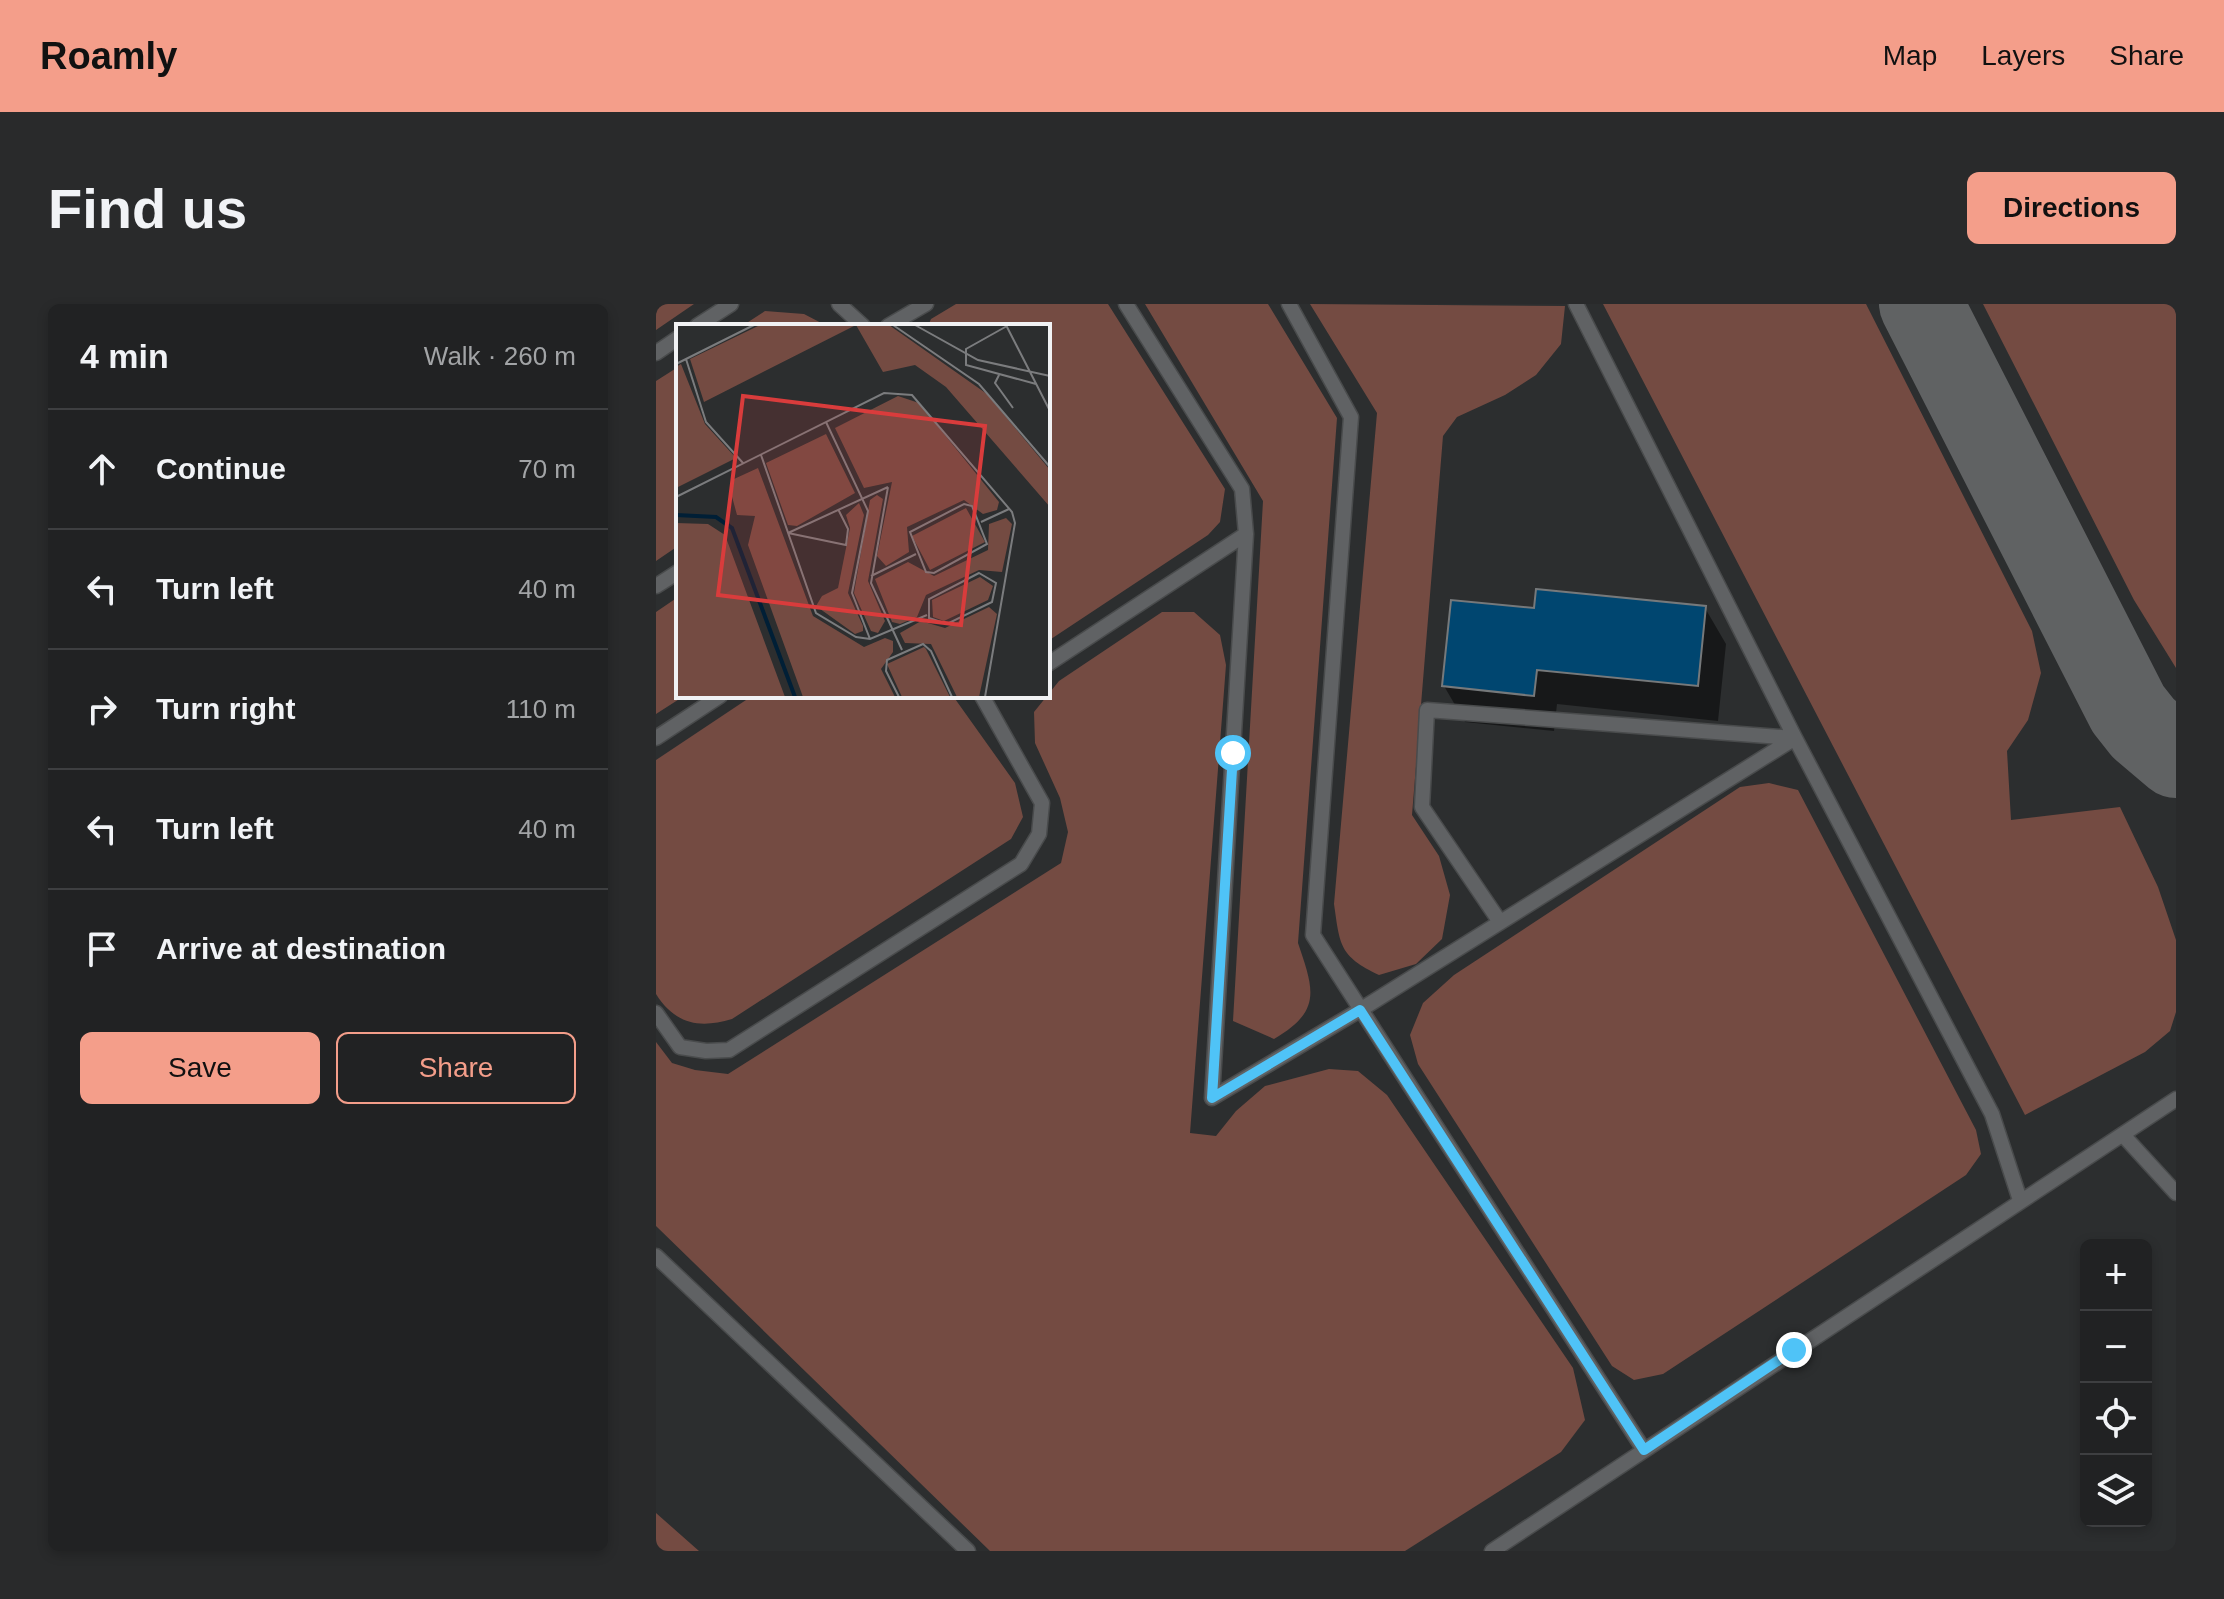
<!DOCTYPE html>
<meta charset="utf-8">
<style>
:root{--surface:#212223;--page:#292a2b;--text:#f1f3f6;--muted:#a2a4a6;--line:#3e3f41;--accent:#f49e8a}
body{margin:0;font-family:Helvetica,sans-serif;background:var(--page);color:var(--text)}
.controls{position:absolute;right:24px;bottom:24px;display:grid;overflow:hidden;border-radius:12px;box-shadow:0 4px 12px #0003}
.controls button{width:72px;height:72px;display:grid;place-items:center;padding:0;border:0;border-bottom:2px solid var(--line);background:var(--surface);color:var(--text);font:40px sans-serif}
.stop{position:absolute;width:24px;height:24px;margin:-18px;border:6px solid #4fc3f7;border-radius:50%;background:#fff}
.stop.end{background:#4fc3f7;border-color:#fff;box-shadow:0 2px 8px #0008}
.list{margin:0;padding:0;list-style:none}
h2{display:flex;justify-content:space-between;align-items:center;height:104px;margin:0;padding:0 32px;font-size:34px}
h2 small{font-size:26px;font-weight:400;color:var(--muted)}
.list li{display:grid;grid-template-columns:52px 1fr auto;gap:24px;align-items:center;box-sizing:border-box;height:120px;padding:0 32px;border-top:2px solid var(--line)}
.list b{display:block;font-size:30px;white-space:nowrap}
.list em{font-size:26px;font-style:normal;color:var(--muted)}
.actions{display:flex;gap:16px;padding:24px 32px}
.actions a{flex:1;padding:18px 0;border:2px solid var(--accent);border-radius:12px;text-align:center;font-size:28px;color:var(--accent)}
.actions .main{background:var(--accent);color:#111}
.icon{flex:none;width:44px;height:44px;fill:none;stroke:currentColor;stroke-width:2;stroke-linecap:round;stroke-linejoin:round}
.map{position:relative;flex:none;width:1520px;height:1247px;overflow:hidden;border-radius:12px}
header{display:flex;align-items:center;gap:48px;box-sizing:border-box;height:112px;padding:0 40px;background:var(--accent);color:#111}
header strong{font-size:38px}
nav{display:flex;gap:44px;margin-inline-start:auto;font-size:28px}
.intro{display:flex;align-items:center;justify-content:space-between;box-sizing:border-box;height:192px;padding:0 48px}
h1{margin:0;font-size:56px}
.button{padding:20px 36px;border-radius:12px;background:var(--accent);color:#111;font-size:28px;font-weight:700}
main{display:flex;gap:48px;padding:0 48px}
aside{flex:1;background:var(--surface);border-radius:12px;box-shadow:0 4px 12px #0003}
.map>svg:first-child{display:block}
.green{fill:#744b42}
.shadow{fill:#0007}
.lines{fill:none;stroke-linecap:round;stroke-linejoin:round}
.taxiway{stroke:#606263;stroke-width:84}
.building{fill:#004670;stroke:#76797b;stroke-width:2}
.lane-casing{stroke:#494b4c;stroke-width:17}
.lane{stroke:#606264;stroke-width:14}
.route{stroke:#4fc3f7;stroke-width:10}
.inset-river{fill:none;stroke:#001f36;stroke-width:4}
.inset-road{fill:none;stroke:#7b7c7e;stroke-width:2}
.view{fill:#d93c3c;fill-opacity:0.15;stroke:#d93c3c;stroke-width:4}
.inset-edge{fill:none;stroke:#f1f2f4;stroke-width:4}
</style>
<header>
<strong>Roamly</strong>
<nav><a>Map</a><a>Layers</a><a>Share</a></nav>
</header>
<div class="intro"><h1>Find us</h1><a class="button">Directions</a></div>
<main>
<aside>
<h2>4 min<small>Walk · 260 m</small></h2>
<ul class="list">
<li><svg class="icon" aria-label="ahead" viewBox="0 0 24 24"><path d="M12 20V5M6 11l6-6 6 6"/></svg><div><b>Continue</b></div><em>70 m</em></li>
<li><svg class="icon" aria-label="left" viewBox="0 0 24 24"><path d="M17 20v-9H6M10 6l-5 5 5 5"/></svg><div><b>Turn left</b></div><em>40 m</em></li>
<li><svg class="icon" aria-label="right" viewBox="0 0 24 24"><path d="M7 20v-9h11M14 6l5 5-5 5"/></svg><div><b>Turn right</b></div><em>110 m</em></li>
<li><svg class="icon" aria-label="left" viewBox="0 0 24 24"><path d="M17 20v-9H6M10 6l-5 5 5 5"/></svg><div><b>Turn left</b></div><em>40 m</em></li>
<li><svg class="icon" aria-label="arrive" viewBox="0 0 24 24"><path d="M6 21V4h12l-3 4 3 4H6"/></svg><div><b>Arrive at destination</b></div></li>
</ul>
<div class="actions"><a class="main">Save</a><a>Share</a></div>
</aside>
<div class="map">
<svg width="1520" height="1247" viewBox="0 0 1520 1247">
<rect width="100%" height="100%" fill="#2c2e2f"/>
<path class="green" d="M 0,0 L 38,0 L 0,26 Z
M 300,0 L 452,0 L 569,185 L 564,218 L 552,231 L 392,337 L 392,22 L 272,22 L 275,15 Z
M 489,0 L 612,0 L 681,114 L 642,639 C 658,686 666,707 618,735 L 577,717 L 607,197 Z
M 654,0 L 909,2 L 905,40 L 880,71 L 849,91 L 801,113 L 787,132 L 756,511 L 783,552 L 794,591 L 786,635 L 760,660 L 723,671 C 683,652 684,641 678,600 L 721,109 Z
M 947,0 L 1210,0 L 1376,327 L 1385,369 L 1372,416 L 1351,447 L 1355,516 L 1464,503 L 1502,583 L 1520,636 L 1520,708 L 1514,727 L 1489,748 L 1369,811 Z
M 1327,0 L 1520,0 L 1520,364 L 1478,296 Z
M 109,7 L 148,10 L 171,22 L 86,22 Z
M 22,63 L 22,242 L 0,257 L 0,77 Z
M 22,293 L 22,392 L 28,392 L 0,410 L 0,308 Z
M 506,308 L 538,308 L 564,331 L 570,361 L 534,829 L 560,832 L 580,807 L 609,782 L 673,765 L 702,767 L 731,791 L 917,1064 L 929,1116 L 905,1148 L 749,1247 L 334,1247 L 0,922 L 0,738 L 16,759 L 39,766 L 72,770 L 405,559 L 412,528 L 404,494 L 379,439 L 378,408 L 403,377 Z
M 96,392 L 297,392 L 359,479 L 367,513 L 355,535 L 76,715 C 43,725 19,720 0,690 L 0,456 Z
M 1113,479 L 1142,486 L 1320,826 L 1325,850 L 1310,871 L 1007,1070 L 978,1076 L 956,1062 L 762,760 L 754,731 L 767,699 L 798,671 L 1084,483 Z
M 0,1209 L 43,1247 L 0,1247 Z"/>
<path class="shadow" d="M 1049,304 L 1070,340 L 1062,417 L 901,400 L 898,427 L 809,418 L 788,382 L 880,307 Z"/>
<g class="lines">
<path class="taxiway" d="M 1265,0 L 1472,405 L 1487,424 L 1520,452"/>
</g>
<path class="building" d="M 880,285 L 1050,302 L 1042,382 L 881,366 L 878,392 L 786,382 L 795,296 L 878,304 Z"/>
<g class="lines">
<g class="lane-casing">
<path id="lane" d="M 183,0 L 207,22
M 470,0 L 586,185 L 590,230 L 556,794
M 633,0 L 695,113 L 657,631 L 988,1146
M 920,0 L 1139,434 L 1336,810 L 1364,896
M 41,22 L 75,0
M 232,22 L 270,0
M 0,49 L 22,34
M 0,282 L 22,268
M 392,360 L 590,230
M 0,434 L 64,392
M 844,618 L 766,503 L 771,406 L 1138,434
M 0,709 L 24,743 L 50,747 L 73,746 L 365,560 L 383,530 L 386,499 L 326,392
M 556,794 L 704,706 L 1139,434
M 1467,831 L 1520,889
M 0,952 L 312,1247
M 836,1247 L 1520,795"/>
</g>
<use href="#lane" class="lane"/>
</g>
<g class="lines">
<path class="route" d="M 577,449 L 556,794 L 704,706 L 988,1146 L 1138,1046"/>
</g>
<g transform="translate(20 20)">
<rect width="374" height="374" fill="#2c2e2f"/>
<path d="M 84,1 L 213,1 L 311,70 L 374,146 L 374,183 L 270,63 L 239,41 L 207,48 L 180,1 L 28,78 L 14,35 ZM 5,40 L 29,100 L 60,134 L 0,164 L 0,43 ZM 222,72 L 243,79 L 323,178 L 321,186 L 307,190 L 288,176 L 231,203 L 233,228 L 210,242 L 201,232 L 216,158 L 188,164 L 159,104 ZM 150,110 L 179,169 L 121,202 L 112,201 L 90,139 ZM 82,144 L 137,292 L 188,323 L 209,314 L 217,317 L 217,328 L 205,345 L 219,373 L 127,373 L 72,221 L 79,192 L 61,191 L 55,169 L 58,155 ZM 201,171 L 207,175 L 192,257 L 209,297 L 202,309 L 195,307 L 178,269 L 194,176 ZM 183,179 L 188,191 L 172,269 L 187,302 L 187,307 L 179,310 L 140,282 L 146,272 L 162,264 L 174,204 L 170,191 ZM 290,184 L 309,218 L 254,246 L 236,212 ZM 330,194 L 336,200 L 326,248 L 303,246 L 250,271 L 241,293 L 224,300 L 216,298 L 199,255 L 232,238 L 258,252 L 312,226 L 313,200 ZM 0,199 L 32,200 L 49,211 L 109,373 L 0,373 ZM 304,253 L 317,262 L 312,276 L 268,297 L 257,293 L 256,276 ZM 313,283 L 321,290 L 303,373 L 281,373 L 255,320 L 229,319 L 224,309 L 245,297 L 269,304 ZM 248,323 L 250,325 L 274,373 L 226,373 L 211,340 Z" fill="#744b42"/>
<path class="inset-river" d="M 0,191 L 40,193 L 56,204 L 119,373"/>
<path class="inset-road" d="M 217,1 L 303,60 L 374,143M 239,1 L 302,36 L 374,52M 330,1 L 374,87M 331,2 L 290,25 L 290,41 L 360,60M 10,35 L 30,98 L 67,139M 0,40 L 78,1M 323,51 L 319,59 L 337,84M 150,98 L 192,187 L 176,269 L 194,315M 85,131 L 140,289 L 180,313 L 194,315 L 251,291M 212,163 L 195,259 L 226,326M 0,173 L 208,69 L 236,71 L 336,188 L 339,199 L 309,373M 288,180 L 296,182 L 311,220 L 258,249 L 250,248 L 234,208 ZM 305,198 L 333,185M 112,209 L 212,163M 112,209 L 170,221 L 172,205 L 162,185M 303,249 L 320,259 L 316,278 L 271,300 L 253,294 L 253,275 ZM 195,252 L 240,230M 223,373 L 210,347 L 211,336 L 247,320 L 255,327 L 276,373"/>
<path class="view" d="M 67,72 L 309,102 L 285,301 L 42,271 Z"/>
<rect width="374" height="374" class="inset-edge"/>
</g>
</svg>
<div class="controls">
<button>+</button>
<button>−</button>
<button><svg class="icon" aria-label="locate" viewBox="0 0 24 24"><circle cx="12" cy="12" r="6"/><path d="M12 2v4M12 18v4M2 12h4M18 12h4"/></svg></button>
<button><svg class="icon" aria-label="layers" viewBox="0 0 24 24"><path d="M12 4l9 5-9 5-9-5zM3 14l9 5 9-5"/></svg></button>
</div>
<div class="stop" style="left:577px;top:449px"></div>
<div class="stop end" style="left:1138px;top:1046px"></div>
</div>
</main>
